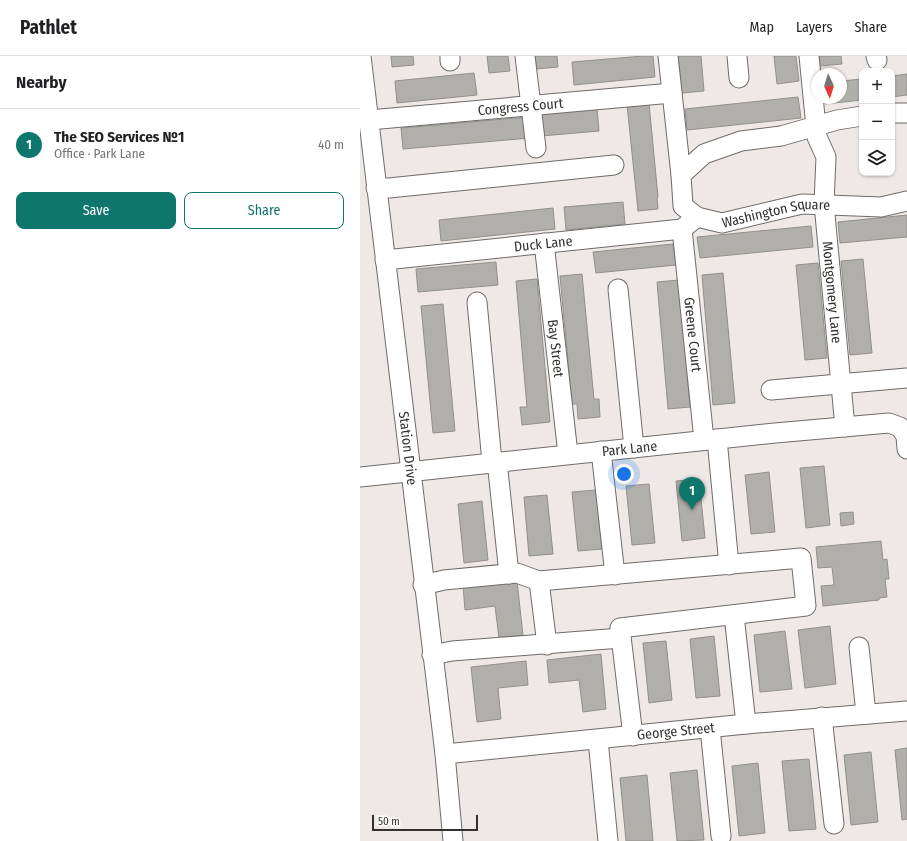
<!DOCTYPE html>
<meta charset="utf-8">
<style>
:root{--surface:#fff;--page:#f6f6f6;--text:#202124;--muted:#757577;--line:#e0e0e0;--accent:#0f766e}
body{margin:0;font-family:"Fira Sans Condensed",sans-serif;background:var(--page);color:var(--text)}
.controls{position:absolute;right:12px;top:12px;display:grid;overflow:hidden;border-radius:8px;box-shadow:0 1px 3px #0004}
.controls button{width:36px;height:36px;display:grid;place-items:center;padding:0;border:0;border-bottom:1px solid var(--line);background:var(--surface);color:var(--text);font:20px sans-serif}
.compass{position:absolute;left:451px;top:12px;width:36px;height:36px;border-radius:50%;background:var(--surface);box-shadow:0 1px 3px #0004;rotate:176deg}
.scale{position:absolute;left:12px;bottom:10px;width:106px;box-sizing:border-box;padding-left:4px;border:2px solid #323130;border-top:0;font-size:11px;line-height:14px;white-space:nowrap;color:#323130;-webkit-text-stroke:3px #fff;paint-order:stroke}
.you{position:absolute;left:264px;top:418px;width:14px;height:14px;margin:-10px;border:3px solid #fff;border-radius:50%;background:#1a73e8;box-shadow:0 0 0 6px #1a73e833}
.badge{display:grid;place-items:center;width:26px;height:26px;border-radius:50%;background:var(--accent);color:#fff;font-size:13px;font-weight:700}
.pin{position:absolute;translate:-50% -33px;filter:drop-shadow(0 1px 2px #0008)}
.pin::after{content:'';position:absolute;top:21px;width:14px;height:12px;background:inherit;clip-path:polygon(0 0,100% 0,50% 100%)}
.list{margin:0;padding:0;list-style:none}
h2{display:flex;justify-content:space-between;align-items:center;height:52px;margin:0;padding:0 16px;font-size:17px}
h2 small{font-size:13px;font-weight:400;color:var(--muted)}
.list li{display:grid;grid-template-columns:26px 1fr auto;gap:12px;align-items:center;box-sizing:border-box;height:72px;padding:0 16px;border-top:1px solid var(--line)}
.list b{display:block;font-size:15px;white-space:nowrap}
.list p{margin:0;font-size:13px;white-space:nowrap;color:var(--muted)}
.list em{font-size:13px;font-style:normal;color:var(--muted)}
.actions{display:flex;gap:8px;padding:12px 16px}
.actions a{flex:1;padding:9px 0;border:1px solid var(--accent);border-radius:8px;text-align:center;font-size:14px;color:var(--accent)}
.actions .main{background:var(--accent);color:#fff}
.icon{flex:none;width:22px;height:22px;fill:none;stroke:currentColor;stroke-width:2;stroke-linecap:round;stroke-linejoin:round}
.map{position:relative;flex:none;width:547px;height:785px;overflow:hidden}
header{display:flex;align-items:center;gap:24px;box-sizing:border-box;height:56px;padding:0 20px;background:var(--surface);border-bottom:1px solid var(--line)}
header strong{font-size:19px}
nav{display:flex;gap:22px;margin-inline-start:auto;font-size:14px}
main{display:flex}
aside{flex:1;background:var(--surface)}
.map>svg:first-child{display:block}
.building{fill:#b1afab;stroke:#92908c}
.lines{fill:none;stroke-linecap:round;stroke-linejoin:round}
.minor-casing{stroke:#6f6b69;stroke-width:21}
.minor{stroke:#fff;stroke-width:19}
.labels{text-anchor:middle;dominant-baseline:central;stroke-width:4;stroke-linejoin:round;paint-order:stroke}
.street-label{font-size:14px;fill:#323130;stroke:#fff}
</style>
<header>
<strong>Pathlet</strong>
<nav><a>Map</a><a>Layers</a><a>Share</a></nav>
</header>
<main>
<aside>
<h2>Nearby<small></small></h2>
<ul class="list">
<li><span class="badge">1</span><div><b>The SEO Services №1</b><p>Office · Park Lane</p></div><em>40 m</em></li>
</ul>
<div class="actions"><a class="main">Save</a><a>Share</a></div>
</aside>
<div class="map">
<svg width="547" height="785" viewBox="0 0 547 785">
<rect width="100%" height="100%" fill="#eee9e6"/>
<path class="building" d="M 31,0 L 53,0 L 54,9 L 32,11 Z
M 127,0 L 148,0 L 150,15 L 129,17 Z
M 175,0 L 197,0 L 198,11 L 176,13 Z
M 283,0 L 293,0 L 295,21 L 214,29 L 212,6 Z
M 318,0 L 341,0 L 344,35 L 322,37 Z
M 414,0 L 436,0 L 439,25 L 417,28 Z
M 459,0 L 481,0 L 482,8 L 460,10 Z
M 114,17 L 117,39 L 37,47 L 35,25 Z
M 547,18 L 547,39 L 532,41 L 532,20 Z
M 502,23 L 502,44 L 465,48 L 464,42 L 481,42 L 481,25 Z
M 438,41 L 441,62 L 327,74 L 325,53 Z
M 289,47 L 298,141 L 297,141 L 298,153 L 278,155 L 267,49 Z
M 237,52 L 239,75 L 181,80 L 178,57 Z
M 168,61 L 170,82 L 43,93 L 41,72 Z
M 263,146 L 265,168 L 206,174 L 204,151 Z
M 193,152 L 195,173 L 81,185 L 79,164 Z
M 547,159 L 547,181 L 480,187 L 478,166 Z
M 451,170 L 453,191 L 340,202 L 337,181 Z
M 313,188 L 316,209 L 236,217 L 233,196 Z
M 503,203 L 512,297 L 490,299 L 481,205 Z
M 136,206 L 138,229 L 58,236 L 56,213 Z
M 458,207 L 467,302 L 445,304 L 436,209 Z
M 363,217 L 375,347 L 353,349 L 342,219 Z
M 222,218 L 234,343 L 239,343 L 240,361 L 218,363 L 217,348 L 212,348 L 200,220 Z
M 177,223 L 190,366 L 162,369 L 160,351 L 167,351 L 156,225 Z
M 319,224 L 330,351 L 308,353 L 297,226 Z
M 83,248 L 95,375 L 73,377 L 61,250 Z
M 464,410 L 470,469 L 446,472 L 440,412 Z
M 409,416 L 415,476 L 391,478 L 385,419 Z
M 339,423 L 345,482 L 322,485 L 316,425 Z
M 289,428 L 295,487 L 272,489 L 266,430 Z
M 236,434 L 242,493 L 218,495 L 212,436 Z
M 187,439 L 193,498 L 169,500 L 164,441 Z
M 122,445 L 128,504 L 104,507 L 98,448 Z
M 493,456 L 494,468 L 481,470 L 480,457 Z
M 521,485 L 523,504 L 527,503 L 529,523 L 525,523 L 527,541 L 519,542 L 519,544 L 463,550 L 461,530 L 474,529 L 472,511 L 458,512 L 456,491 Z
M 157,525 L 163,579 L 139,582 L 135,550 L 105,554 L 103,530 Z
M 470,570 L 476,628 L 445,632 L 438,574 Z
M 425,575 L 432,633 L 400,636 L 394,579 Z
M 354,580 L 360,640 L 336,642 L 330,583 Z
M 306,585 L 312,644 L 289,647 L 283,587 Z
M 241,598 L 246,653 L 223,656 L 219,624 L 189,627 L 187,604 Z
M 166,605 L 168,629 L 138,632 L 141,663 L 117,666 L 111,611 Z
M 547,692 L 547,763 L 542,764 L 535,694 Z
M 511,696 L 518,766 L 491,769 L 484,699 Z
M 449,703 L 456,773 L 429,775 L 422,705 Z
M 398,707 L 405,777 L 379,780 L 372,710 Z
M 337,714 L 344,784 L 317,785 L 310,717 Z
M 287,719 L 293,785 L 266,785 L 260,722 Z"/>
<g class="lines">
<g class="minor-casing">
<g id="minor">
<path id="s1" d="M 1,0 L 85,698 L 93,785"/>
<path d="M 90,0 L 90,5"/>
<path d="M 165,0 L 176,92"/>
<path d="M 308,0 L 321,119"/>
<path d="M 377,0 L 379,22"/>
<path id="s2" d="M 449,0 L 457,81 L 466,101 L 464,148 L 485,371"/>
<path d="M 516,0 L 517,4"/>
<path d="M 532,57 L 547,57"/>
<path id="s3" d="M 502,60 L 477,64 L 421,80 L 381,85 L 344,98 L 321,119 L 323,150 L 337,161 L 362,167 L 442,148 L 521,151 L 547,145"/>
<path id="s4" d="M 9,64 L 312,37"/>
<path d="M 16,132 L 29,132 L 254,109"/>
<path id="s5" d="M 322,173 L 344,384"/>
<path id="s6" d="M 184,187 L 208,398"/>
<path id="s7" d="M 25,204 L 322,173 L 337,161"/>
<path d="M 258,233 L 274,392"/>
<path d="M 117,246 L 132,406"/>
<path d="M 411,334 L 547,322"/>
<path d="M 357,383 L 369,509"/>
<path d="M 241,395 L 255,519"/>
<path d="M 137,405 L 149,518"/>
<path id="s8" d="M 0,421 L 415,377 L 529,367 L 540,371 L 546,380 L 547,393"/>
<path d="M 179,525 L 187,589"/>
<path d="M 63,529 L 84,524 L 157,517 L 179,525 L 441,502 L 446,550 L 260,572 L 273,680"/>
<path d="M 374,559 L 386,668"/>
<path d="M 499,591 L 506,658"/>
<path d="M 72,599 L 92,595 L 261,582"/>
<path d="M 462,661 L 474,768"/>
<path d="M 350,672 L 361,780"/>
<path d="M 238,684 L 248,785"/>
<path id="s9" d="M 85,698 L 386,668 L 547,655"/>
</g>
</g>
<use href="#minor" class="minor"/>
</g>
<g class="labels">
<g class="street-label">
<text stroke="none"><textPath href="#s4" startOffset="152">Congress Court</textPath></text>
<text stroke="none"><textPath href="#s3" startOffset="324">Washington Square</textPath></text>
<text stroke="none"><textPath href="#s7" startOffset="159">Duck Lane</textPath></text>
<text stroke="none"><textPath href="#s2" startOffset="239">Montgomery Lane</textPath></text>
<text stroke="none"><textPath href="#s5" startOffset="106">Greene Court</textPath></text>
<text stroke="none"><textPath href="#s6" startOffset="106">Bay Street</textPath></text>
<text stroke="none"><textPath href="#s8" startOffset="271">Park Lane</textPath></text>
<text stroke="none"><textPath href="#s1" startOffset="395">Station Drive</textPath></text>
<text stroke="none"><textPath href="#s9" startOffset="232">George Street</textPath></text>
</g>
</g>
</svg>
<div class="controls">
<button>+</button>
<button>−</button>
<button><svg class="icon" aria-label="layers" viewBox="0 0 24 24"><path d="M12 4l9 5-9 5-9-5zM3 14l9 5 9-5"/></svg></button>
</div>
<svg class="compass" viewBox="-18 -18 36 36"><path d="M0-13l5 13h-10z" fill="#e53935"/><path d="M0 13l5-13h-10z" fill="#757577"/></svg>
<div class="scale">50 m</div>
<div class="you"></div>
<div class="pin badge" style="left:332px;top:454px">1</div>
</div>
</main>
